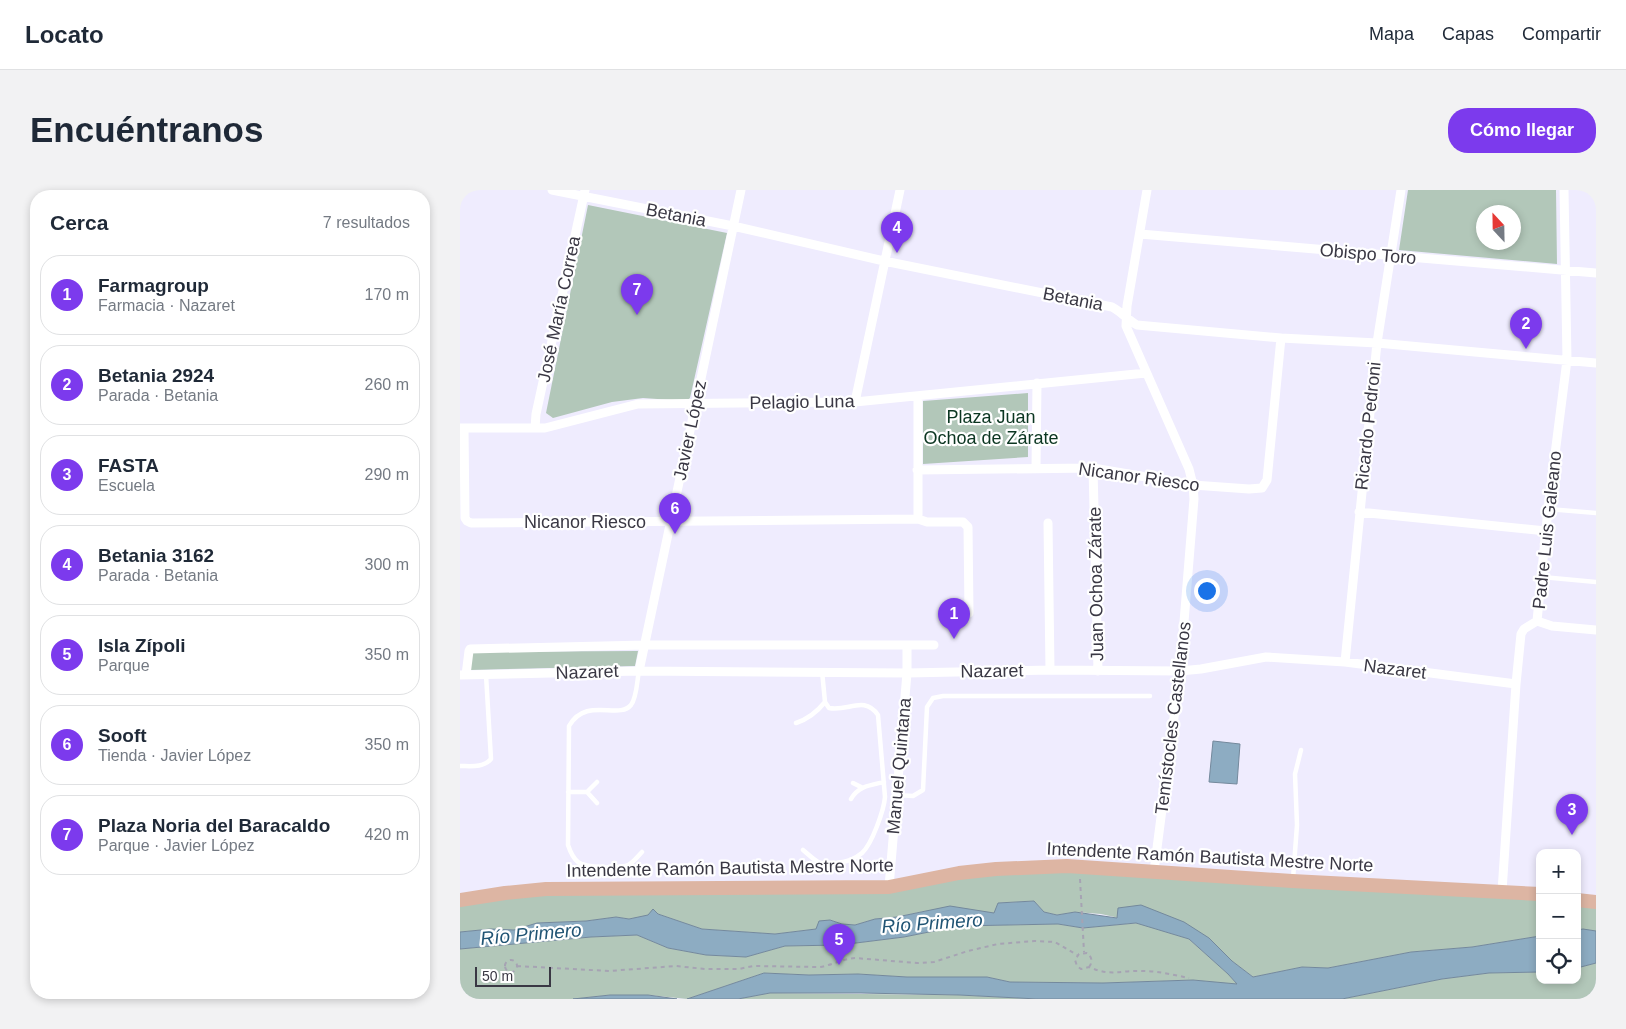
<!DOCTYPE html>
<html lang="es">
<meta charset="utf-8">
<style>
:root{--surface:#fff;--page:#f2f2f3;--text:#1f2937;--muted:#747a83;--line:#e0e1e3;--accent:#7c3aed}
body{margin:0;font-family:Arial,sans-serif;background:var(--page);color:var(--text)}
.controls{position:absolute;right:15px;bottom:15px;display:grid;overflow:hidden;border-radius:10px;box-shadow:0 2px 8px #0003}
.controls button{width:45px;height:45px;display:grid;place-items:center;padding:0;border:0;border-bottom:1px solid var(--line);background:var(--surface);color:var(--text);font:25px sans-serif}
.compass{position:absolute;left:1016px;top:15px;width:45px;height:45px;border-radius:50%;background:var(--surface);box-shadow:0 2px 8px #0003;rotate:338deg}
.scale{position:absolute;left:15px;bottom:12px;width:76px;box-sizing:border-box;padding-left:5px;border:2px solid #3a3844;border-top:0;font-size:14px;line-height:18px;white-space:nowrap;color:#3a3844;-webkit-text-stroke:4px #fff;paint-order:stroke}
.you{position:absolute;left:746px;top:400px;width:18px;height:18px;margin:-12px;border:4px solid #fff;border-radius:50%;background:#1a73e8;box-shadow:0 0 0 8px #1a73e833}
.badge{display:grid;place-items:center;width:32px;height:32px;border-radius:50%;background:var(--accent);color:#fff;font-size:16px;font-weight:700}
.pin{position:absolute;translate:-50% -41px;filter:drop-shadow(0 1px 2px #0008)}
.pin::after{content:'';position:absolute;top:26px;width:18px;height:15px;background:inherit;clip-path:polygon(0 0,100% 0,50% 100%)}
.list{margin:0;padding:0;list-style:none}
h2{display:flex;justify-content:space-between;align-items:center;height:65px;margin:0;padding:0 20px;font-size:21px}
h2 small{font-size:16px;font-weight:400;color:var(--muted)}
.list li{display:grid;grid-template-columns:32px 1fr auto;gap:15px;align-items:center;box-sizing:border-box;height:80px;margin:0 10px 10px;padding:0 10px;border:1px solid var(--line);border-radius:20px}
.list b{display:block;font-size:19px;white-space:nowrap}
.list p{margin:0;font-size:16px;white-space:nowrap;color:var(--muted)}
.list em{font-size:16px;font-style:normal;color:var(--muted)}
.icon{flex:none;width:28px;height:28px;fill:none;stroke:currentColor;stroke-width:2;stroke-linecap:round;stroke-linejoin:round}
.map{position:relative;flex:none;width:1136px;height:809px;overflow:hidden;border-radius:20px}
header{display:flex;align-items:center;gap:30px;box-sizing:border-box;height:70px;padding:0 25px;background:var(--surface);border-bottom:1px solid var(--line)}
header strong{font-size:24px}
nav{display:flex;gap:28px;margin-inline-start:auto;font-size:18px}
.intro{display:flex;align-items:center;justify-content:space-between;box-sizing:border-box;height:120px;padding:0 30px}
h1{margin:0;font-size:35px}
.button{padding:12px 22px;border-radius:20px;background:var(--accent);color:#fff;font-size:18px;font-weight:700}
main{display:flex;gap:30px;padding:0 30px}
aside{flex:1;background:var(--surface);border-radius:20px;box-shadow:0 2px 8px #0003}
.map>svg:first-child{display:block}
.green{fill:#b2c7b9;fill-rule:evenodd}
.water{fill:#8dacc2;stroke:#74899c}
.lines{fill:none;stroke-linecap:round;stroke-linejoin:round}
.path{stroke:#a6a3b3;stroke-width:2;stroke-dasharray:4 4;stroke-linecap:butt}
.lane{stroke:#fff;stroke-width:4.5}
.street{stroke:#fff;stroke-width:9}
.primary{stroke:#ddb5a3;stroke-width:14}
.labels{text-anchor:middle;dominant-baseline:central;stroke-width:4.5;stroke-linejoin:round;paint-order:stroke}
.street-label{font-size:18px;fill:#3a3844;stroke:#fff}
.park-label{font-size:18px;fill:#0b3621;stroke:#fff}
.water-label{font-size:19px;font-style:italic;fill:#205474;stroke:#fff}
</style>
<header>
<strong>Locato</strong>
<nav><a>Mapa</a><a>Capas</a><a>Compartir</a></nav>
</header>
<div class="intro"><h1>Encuéntranos</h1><a class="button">Cómo llegar</a></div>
<main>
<aside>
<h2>Cerca<small>7 resultados</small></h2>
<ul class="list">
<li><span class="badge">1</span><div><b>Farmagroup</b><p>Farmacia · Nazaret</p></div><em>170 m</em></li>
<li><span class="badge">2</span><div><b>Betania 2924</b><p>Parada · Betania</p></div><em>260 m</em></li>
<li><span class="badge">3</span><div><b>FASTA</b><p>Escuela</p></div><em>290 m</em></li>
<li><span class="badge">4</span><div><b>Betania 3162</b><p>Parada · Betania</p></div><em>300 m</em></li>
<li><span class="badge">5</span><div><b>Isla Zípoli</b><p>Parque</p></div><em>350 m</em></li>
<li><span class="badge">6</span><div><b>Sooft</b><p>Tienda · Javier López</p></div><em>350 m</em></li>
<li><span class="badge">7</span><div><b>Plaza Noria del Baracaldo</b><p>Parque · Javier López</p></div><em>420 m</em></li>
</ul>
</aside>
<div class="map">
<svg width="1136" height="809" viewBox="0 0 1136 809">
<rect width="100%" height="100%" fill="#efecfe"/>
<path class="green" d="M 948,0 L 1096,0 L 1097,74 L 939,60 ZM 1024,22 L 1054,22 L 1054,52 L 1024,52 Z
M 128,15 L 267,43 L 230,208 L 226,211 L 183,208 L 152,212 L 93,228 L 86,223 Z
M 568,203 L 568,267 L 463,274 L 463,211 Z
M 178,461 L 175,476 L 10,480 L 10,467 L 14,462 Z
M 536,679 L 1080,704 L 1080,746 L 1012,757 L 951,762 L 868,778 L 842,777 L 793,787 L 772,771 L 749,748 L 641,724 L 615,722 L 597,725 L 584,722 L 574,711 L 538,713 L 535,723 L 465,721 L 437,727 L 415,729 L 395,735 L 382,734 L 370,730 L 356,739 L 315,744 L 242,739 L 198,724 L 169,729 L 156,727 L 126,731 L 77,733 L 54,740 L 31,739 L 0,742 L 0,710 L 45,703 L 416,697 Z
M 1117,710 L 1136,712 L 1136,741 L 1117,740 Z
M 677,733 L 729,749 L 768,784 L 778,795 L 733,790 L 643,793 L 550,792 L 527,787 L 447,787 L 398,784 L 349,785 L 304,783 L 227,809 L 188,805 L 150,805 L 113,809 L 0,809 L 0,759 L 131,747 L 177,745 L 208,758 L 246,765 L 286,767 L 325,756 L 380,755 L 444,747 L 499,736 L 598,734 L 623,738 Z
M 1136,773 L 1136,809 L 882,809 L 982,789 L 1029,783 L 1080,782 L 1080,790 L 1117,790 L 1117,778 Z
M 310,803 L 499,805 L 578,809 L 278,809 Z"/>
<path class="water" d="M 753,551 L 780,554 L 777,594 L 749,592 Z
M 574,711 L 584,722 L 597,725 L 615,722 L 657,728 L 658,718 L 681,715 L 724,732 L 749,748 L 772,771 L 793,787 L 842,777 L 868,778 L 951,762 L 1012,757 L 1080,746 L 1080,782 L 1029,783 L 982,789 L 882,809 L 578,809 L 499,805 L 401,803 L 310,803 L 278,809 L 227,809 L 304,783 L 349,785 L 398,784 L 447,787 L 527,787 L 550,792 L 643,793 L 733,790 L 777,794 L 768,784 L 729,749 L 676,733 L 623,738 L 598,734 L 499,736 L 444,747 L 380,755 L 325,756 L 286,767 L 246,765 L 208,758 L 177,745 L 131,747 L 0,759 L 0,742 L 31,739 L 54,740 L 77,733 L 126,731 L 156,727 L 169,729 L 188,725 L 193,719 L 198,724 L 242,739 L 315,744 L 356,739 L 359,731 L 370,730 L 382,734 L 395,735 L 415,729 L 437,727 L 490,716 L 534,723 L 538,713 Z
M 1123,739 L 1136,741 L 1136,773 L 1117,778 L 1117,740 Z
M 150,805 L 188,805 L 217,809 L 113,809 Z"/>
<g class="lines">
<path class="path" d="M 620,689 L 624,762
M45 776a6 6 0 1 1 12 0a6 6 0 1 1-12 0Z
M 57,776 L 149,781 L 216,776 L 245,779 L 279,779 L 293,776 L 360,777 C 372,775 383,769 395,768 L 457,773 L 474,772 L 508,761 L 538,754 L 574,751 L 595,752 L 617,765
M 629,777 C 633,772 632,767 627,763 L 619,764 L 615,770 L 617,776 L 621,779 L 629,777 C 652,787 660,780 683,781 C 698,781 714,785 729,788"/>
<path class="lane" d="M 1088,319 L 1136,323
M 1082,387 L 1136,392
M 179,481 C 177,490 177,507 171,515 C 159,530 126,506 109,536 L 108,655 C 110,661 113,668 118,672 C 125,678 159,679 168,675 C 173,673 178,666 182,662
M 336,533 C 348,529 357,522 365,512
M 0,576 C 11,576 23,578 31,569 L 26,485
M 393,593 L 401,597
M 108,602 L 127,602 L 137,592
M 127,602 L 137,613
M 436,605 L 453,606 L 463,600 L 467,517 L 473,508 L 483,506 L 690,506
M 391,609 C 398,596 411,595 424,592
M 343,660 C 348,664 353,669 358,672 C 364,675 371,674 377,673 C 386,672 395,669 402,663 C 412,654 424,620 425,607 L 418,525 C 404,505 388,522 369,518 L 365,512 L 362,481
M 833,689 L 837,635 L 835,584 L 841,560"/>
<path class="street" d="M 92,0 L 273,36 L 424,71 L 652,117 C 660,121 667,129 677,135 L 821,148 L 917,153 L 1136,173
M 687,0 L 667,116 L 666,136 L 729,279 L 733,295 L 734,309 L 720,481 L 694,681
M 680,44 L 1136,83
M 395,212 L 440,0
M 0,238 L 85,238 L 178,214 L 395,212 L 686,183
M 4,238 L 5,328 L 7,331 L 11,333 L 458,329 L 467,332 L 503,332 L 508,337 L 509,423
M 75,238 L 76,224 L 125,0
M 576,278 L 577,193
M 633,278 L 638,481
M 457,280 L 633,278 L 733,295 L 789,299 L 802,298 L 807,290 L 821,148
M 899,322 L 1086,341
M 458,329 L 458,207
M 588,333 L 590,480
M 1077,431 L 1088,319 L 1107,170 L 1104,0
M 1077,431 L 1092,436 L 1136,440
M 885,472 L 917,153 L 941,0
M 179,481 L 281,0
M 0,485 L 179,481 L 447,483 L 590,480 L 720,481 L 741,479 L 806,467 L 885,472 L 1056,494
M 6,485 L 9,461 L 10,459 L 185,455 L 474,455
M 429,697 L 447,483 L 447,455
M 1042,701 L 1056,494 L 1061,444 L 1064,439 L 1077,431"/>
<path class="primary" d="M 0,710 L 45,703 L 86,699 L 429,697 L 499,683 L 536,679 L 607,676 L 832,691 L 1080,704
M 1117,710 L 1136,712"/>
</g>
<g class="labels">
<g class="street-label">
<text transform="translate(216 25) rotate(11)">Betania</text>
<text transform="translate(908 64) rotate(5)">Obispo Toro</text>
<text transform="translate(613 109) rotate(11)">Betania</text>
<text transform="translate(99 119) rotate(-78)">José María Correa</text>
<text transform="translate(342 212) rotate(-1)">Pelagio Luna</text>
<text transform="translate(908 236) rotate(-84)">Ricardo Pedroni</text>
<text transform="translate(230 240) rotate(-78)">Javier López</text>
<text transform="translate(679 287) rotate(8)">Nicanor Riesco</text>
<text x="125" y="332">Nicanor Riesco</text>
<text transform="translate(1087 340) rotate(-84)">Padre Luis Galeano</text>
<text transform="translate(636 394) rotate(-91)">Juan Ochoa Zárate</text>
<text transform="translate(935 479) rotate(7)">Nazaret</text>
<text transform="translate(532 481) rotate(-1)">Nazaret</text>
<text transform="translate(127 482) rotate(-2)">Nazaret</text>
<text transform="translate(713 528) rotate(-83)">Temístocles Castellanos</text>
<text transform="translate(439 576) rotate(-85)">Manuel Quintana</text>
<text transform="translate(750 667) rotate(3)">Intendente Ramón Bautista Mestre Norte</text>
<text transform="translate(270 678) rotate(-1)">Intendente Ramón Bautista Mestre Norte</text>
</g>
<g class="park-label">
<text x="531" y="227">Plaza Juan<tspan x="531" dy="21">Ochoa de Zárate</tspan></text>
</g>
<g class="water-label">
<text transform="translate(472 733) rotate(-4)">Río Primero</text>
<text transform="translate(71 744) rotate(-5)">Río Primero</text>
</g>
</g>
</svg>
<div class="controls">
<button>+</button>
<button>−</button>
<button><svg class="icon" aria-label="locate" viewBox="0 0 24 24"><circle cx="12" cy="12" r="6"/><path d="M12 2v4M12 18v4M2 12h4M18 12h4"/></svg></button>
</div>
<svg class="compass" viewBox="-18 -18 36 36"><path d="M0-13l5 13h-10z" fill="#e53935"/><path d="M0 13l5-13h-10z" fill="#747a83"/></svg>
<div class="scale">50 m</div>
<div class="you"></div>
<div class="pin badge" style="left:494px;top:449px">1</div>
<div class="pin badge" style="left:1066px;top:159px">2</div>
<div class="pin badge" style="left:1112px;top:645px">3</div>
<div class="pin badge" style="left:437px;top:63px">4</div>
<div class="pin badge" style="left:379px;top:775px">5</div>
<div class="pin badge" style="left:215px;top:344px">6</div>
<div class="pin badge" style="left:177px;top:125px">7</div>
</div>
</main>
